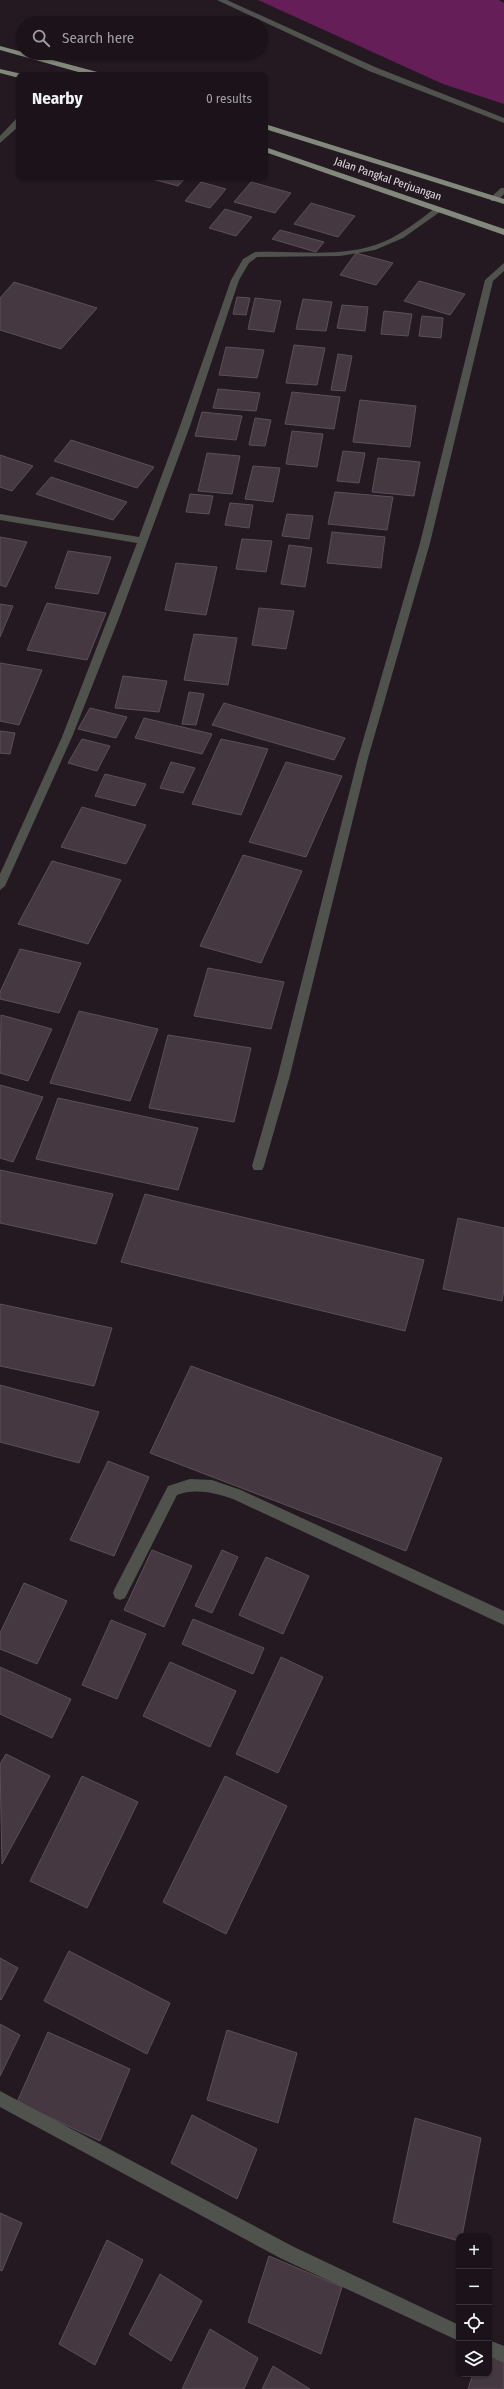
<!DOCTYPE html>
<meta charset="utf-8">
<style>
:root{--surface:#1b1319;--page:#282026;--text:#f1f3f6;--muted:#a09ea2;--line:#393238}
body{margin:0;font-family:"Fira Sans Condensed",sans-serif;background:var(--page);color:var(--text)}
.controls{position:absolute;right:12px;bottom:12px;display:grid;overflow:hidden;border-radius:8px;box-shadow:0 1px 3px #0004}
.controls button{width:36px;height:36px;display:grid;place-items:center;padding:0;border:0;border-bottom:1px solid var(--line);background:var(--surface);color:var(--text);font:20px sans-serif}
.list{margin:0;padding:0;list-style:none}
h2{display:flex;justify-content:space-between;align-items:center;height:52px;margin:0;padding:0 16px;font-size:17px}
h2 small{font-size:13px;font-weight:400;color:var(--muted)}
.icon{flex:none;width:22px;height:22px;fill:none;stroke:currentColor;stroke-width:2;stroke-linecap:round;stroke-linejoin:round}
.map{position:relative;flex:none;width:504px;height:2389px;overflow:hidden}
.search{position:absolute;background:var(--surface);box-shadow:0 1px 3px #0004;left:16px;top:16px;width:252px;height:44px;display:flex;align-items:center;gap:10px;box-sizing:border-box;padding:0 14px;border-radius:22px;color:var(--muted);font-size:15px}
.panel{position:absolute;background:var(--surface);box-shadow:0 1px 3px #0004;left:16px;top:72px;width:252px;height:108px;border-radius:8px}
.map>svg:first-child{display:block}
.water{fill:#651e58}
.building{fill:#453841;stroke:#5c4f59}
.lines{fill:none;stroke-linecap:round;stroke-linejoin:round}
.lane{fill:#50534d;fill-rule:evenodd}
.street{fill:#50534d;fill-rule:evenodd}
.primary{fill:#82897c;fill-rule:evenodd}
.labels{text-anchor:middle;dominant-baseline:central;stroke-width:3;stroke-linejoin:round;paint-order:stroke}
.far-street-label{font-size:11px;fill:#e1d9df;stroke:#241921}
</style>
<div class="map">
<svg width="504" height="2389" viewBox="0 0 504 2389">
<rect width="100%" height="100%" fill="#241921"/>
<path class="water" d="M 258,0 L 499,0 L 504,3 L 504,104 L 443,84 Z"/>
<path class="building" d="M 145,177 L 186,177 L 178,186 Z
M 201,182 L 226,189 L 210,208 L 185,201 Z
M 251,182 L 291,193 L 275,213 L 234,202 Z
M 311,203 L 355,216 L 338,237 L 294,224 Z
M 225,209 L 252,217 L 236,236 L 209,228 Z
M 280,230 L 324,242 L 316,252 L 272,239 Z
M 356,253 L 393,263 L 376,285 L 340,275 Z
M 419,281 L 465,294 L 450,315 L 404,301 Z
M 14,282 L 97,308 L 61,349 L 0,330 L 0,298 Z
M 237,297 L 250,298 L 246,315 L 233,314 Z
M 255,298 L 281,301 L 274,332 L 248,329 Z
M 303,299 L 332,302 L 326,331 L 296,329 Z
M 342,305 L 368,307 L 365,331 L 337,328 Z
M 384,311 L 412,314 L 408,336 L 381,334 Z
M 422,316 L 443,318 L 441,338 L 419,336 Z
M 294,345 L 325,348 L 317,385 L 286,383 Z
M 226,347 L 264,350 L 257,378 L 219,375 Z
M 338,354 L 352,356 L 345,391 L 331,390 Z
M 218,389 L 260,393 L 256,411 L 213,408 Z
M 292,392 L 340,397 L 334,429 L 285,424 Z
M 360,400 L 416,406 L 410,447 L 353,442 Z
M 202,412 L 242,416 L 236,440 L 195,436 Z
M 255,418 L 271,420 L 265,446 L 249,445 Z
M 292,431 L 323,434 L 317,467 L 286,464 Z
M 71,440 L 154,467 L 137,488 L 54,461 Z
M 343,451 L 365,453 L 359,483 L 337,481 Z
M 207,453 L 240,456 L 232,494 L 198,491 Z
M 0,455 L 33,466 L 12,491 L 0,487 Z
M 378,458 L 420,462 L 414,496 L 372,492 Z
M 253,466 L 280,468 L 273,502 L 245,499 Z
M 51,477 L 127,502 L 113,520 L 36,494 Z
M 335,492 L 393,497 L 387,530 L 328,524 Z
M 190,494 L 213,496 L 209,514 L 186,512 Z
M 230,503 L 253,505 L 249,528 L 225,525 Z
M 287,514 L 313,516 L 309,539 L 282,536 Z
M 332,532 L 385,537 L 381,568 L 327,563 Z
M 0,537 L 27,542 L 6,587 L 0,585 Z
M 242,539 L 272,541 L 266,572 L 236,569 Z
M 289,545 L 312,548 L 305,587 L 281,584 Z
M 68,551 L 111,557 L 98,594 L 55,588 Z
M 176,563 L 217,567 L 206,615 L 165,610 Z
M 47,603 L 106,613 L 87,660 L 27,650 Z
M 0,604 L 13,606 L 0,637 Z
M 259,608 L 294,611 L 286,649 L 252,645 Z
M 194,634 L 237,638 L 228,685 L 184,680 Z
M 0,663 L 42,670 L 19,725 L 0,721 Z
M 123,676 L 167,681 L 159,712 L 115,708 Z
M 189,692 L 204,694 L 196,725 L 182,724 Z
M 224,703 L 345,738 L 334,760 L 212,725 Z
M 90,708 L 127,717 L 116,738 L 78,729 Z
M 144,718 L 212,734 L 202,754 L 135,738 Z
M 0,731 L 15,733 L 10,754 L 0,753 Z
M 82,739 L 110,746 L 97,771 L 68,763 Z
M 221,739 L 268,749 L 241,815 L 192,804 Z
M 171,762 L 195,768 L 183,793 L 160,788 Z
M 286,762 L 342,776 L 306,857 L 249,842 Z
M 105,774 L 146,784 L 135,806 L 95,796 Z
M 82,807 L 146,825 L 126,864 L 61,847 Z
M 243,855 L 302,871 L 261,963 L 200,946 Z
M 52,861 L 121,880 L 88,944 L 18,924 Z
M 20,949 L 81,963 L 59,1013 L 0,999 L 0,992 Z
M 208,968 L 284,982 L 271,1029 L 194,1016 Z
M 79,1011 L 158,1029 L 130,1101 L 50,1083 Z
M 1,1015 L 52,1029 L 28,1081 L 0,1073 Z
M 168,1035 L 251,1048 L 234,1122 L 149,1108 Z
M 0,1085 L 43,1097 L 13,1162 L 0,1158 Z
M 58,1098 L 198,1128 L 178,1190 L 36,1159 Z
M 0,1170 L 113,1194 L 96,1244 L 0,1223 Z
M 145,1194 L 424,1260 L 405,1331 L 121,1262 Z
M 458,1218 L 504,1228 L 504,1289 L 502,1301 L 443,1289 Z
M 0,1304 L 112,1328 L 94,1386 L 0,1366 Z
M 191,1366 L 442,1458 L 406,1551 L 150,1453 Z
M 0,1385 L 99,1412 L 79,1463 L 0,1442 Z
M 108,1461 L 149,1477 L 114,1556 L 70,1540 Z
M 152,1550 L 192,1566 L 164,1627 L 124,1610 Z
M 222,1550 L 238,1557 L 212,1613 L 195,1606 Z
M 266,1557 L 309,1576 L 283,1634 L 239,1615 Z
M 24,1583 L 67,1601 L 37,1664 L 0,1649 L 0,1633 Z
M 193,1619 L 264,1648 L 253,1674 L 182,1644 Z
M 111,1620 L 146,1634 L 117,1699 L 82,1685 Z
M 281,1657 L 323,1677 L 278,1773 L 236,1754 Z
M 170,1662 L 236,1691 L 210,1747 L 143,1716 Z
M 0,1667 L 71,1699 L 52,1738 L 0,1714 Z
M 6,1754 L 50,1776 L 2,1864 L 0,1764 Z
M 82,1776 L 138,1802 L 87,1908 L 30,1881 Z
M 225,1776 L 287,1806 L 226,1934 L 163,1902 Z
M 69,1951 L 170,2003 L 147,2054 L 44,2001 Z
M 0,1958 L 18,1968 L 1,2000 L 0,1999 Z
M 0,2024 L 20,2035 L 0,2076 Z
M 227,2030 L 297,2053 L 278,2123 L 207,2100 Z
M 48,2032 L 130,2069 L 100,2141 L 17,2102 Z
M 192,2115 L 257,2149 L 237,2199 L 171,2163 Z
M 415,2118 L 481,2138 L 462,2236 L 459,2236 L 459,2241 L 393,2222 Z
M 0,2213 L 22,2223 L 2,2271 L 0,2270 Z
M 107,2240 L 143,2260 L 95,2365 L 59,2344 Z
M 269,2256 L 342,2287 L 321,2354 L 248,2322 Z
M 160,2274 L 202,2301 L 171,2361 L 129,2334 Z
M 210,2329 L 258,2358 L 244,2389 L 182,2389 Z
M 489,2350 L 504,2357 L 504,2389 L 468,2389 L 473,2374 L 489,2374 Z
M 273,2366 L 310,2389 L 262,2389 Z"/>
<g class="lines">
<path class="lane" d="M 16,119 L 19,119 L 19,126 L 0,143 L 0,136 Z"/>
<path class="street" d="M 217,0 L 227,0 L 375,67 L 504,118 L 504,123 L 369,71 Z
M 501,188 L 504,188 L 504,194 L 497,201 L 491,201 L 491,197 Z
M 437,207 L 444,209 L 403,238 L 375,250 L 340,256 L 257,257 L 249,263 L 239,280 L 190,426 L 119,618 L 72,737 L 5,886 L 0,890 L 0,874 L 62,737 L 137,543 L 0,520 L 0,514 L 139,537 L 180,426 L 231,280 L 243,259 L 255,252 C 296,250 344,259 383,242 C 403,234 420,219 437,207 Z
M 504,263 L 504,271 L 493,281 L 430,543 L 368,758 L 289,1079 L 264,1166 L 262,1170 L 254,1170 L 252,1166 L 277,1079 L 358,758 L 420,543 L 485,280 Z
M 190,1479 L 212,1480 L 241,1490 L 504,1611 L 504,1625 L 233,1499 C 214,1493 197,1488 177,1495 L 125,1598 L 120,1600 L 115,1598 L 113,1593 L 115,1588 L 168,1486 Z
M 0,2091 L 294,2247 L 459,2325 L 459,2341 L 282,2259 L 0,2107 Z
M 489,2340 L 504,2346 L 504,2363 L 489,2356 Z"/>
<path class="primary" d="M 0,46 L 101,73 L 102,75 L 89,75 L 0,50 Z
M 0,69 L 22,74 L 22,75 L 19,75 L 19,78 L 0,73 Z
M 265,124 L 504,199 L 504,204 L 265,129 Z
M 265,147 L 504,229 L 504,235 L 265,152 Z"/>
</g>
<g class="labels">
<g class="far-street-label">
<text transform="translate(388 179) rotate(19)">Jalan Pangkal Perjuangan</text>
</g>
</g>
</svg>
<div class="controls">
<button>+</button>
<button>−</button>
<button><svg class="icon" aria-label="locate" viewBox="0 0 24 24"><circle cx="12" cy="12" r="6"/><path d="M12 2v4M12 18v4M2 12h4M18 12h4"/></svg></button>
<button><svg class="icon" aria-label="layers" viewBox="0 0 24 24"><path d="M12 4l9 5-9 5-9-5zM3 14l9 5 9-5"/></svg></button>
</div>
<div class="search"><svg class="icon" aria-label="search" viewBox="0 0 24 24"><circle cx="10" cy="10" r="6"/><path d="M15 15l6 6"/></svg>Search here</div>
<section class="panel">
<h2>Nearby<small>0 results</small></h2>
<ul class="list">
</ul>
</section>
</div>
